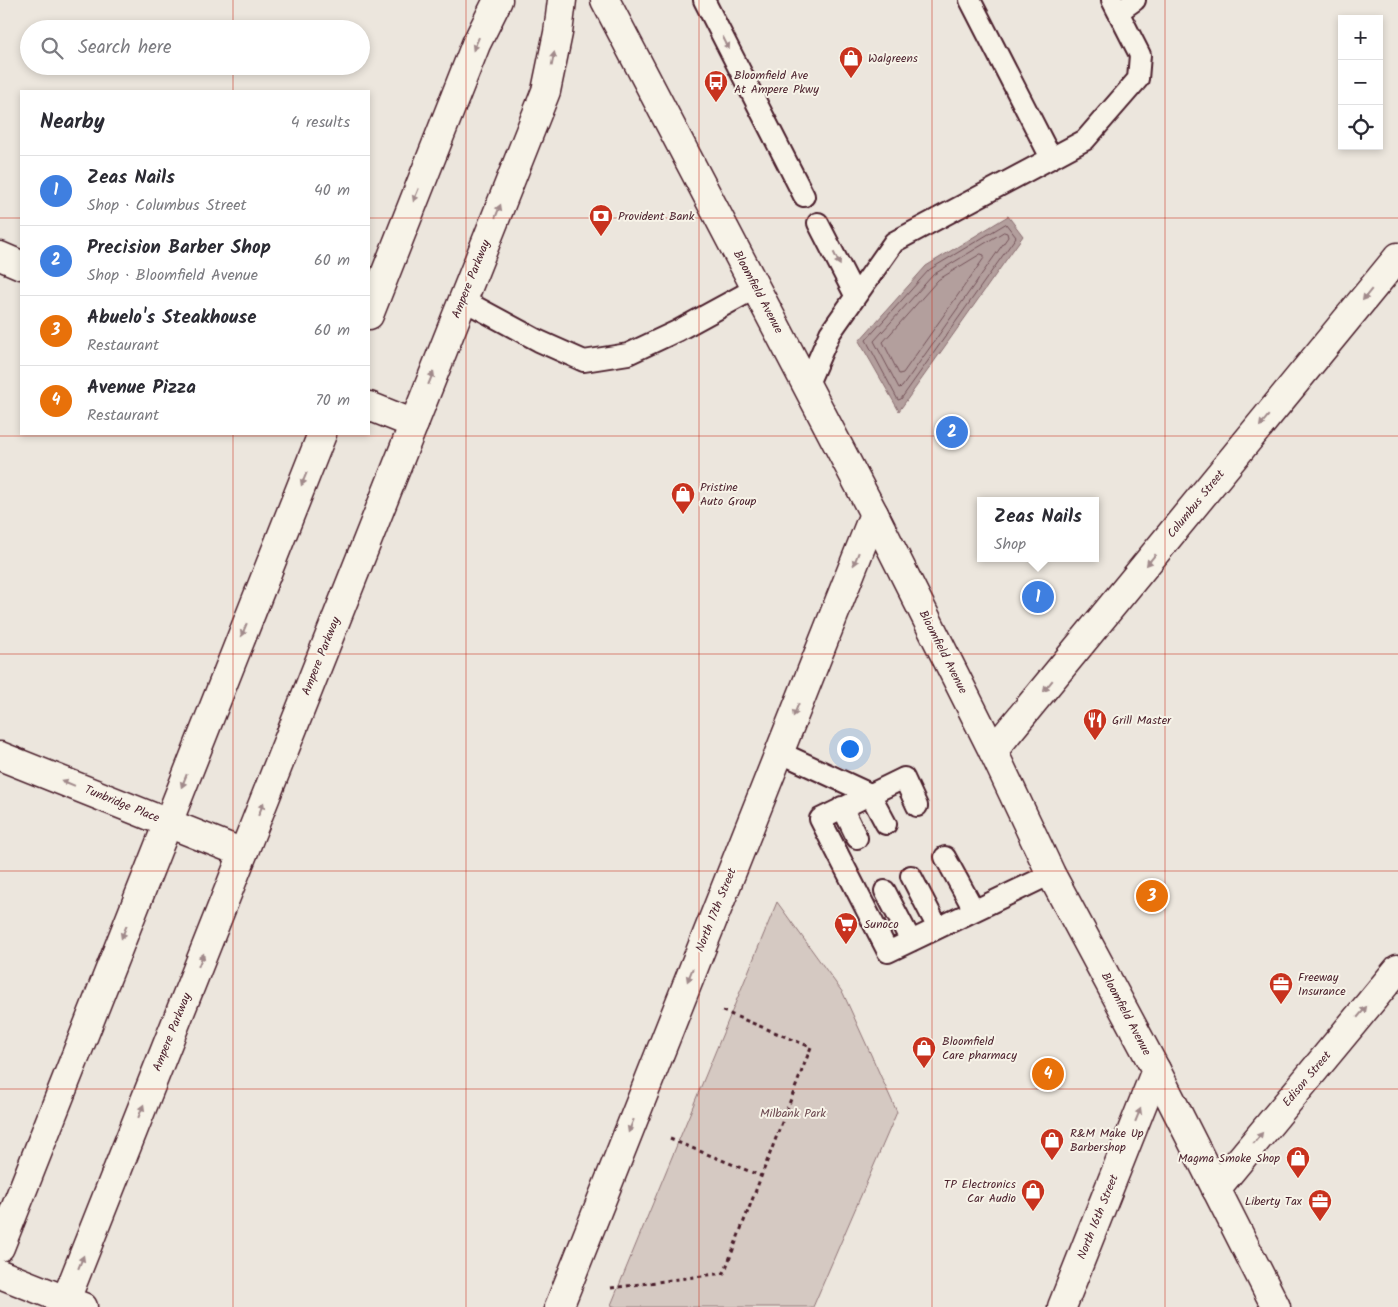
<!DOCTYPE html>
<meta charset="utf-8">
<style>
:root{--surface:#fff;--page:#f2f2f3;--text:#2b2b33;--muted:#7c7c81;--line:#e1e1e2;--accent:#b45309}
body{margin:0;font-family:Kalam,sans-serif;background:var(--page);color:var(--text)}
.controls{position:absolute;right:15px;top:15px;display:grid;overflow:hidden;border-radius:0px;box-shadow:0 2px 8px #0003}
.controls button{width:45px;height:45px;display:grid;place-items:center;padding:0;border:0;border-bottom:1px solid var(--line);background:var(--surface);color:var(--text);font:25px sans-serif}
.you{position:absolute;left:849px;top:748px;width:18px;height:18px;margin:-12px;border:4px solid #fff;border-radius:50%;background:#1a73e8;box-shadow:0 0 0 8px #1a73e833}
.badge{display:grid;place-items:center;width:32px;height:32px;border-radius:50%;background:var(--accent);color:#fff;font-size:16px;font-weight:700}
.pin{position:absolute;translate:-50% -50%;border:2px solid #fff;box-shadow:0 1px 5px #0006}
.popup{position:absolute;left:977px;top:497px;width:122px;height:65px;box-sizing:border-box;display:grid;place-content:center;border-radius:0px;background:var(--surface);filter:drop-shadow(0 1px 4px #0005);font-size:16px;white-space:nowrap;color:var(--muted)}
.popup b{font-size:19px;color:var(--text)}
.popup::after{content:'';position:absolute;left:50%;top:100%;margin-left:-10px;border:10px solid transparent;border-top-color:var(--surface)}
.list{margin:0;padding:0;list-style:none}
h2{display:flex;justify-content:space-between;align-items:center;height:65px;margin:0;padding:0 20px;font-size:21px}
h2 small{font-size:16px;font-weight:400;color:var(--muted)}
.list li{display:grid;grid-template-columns:32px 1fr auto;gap:15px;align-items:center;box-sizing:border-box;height:70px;padding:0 20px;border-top:1px solid var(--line)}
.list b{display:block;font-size:19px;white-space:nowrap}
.list p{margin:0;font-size:16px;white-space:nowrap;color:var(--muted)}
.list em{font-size:16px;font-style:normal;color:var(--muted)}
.icon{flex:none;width:28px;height:28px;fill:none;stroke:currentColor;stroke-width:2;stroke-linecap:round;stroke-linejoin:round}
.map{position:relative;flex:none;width:1398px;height:1307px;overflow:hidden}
.search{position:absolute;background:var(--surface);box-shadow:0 2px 8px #0003;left:20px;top:20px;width:350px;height:55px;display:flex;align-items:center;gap:12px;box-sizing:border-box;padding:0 18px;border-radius:28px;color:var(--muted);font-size:19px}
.panel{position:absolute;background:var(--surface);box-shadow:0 2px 8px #0003;left:20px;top:90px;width:350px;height:345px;border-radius:0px}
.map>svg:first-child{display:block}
.green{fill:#d5c9c2;stroke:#907476}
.water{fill:#b39f9d;stroke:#896c6f}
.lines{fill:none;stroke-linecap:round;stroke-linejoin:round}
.shore{stroke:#745259;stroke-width:1}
.service-casing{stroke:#4a1f2b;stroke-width:24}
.minor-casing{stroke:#4a1f2b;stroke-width:31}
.tertiary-casing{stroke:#4a1f2b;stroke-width:31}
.primary-casing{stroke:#4a1f2b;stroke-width:31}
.path{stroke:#4a1f2b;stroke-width:3;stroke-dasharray:4 4;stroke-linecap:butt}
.service{stroke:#f7f3e8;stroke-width:20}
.minor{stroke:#f7f3e8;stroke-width:28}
.tertiary{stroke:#f7f3e8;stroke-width:28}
.primary{stroke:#f7f3e8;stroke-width:28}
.oneway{fill:#a0898a}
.grid{fill:none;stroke:#c8321e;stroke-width:1;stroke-opacity:0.55}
.labels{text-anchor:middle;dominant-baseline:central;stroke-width:4;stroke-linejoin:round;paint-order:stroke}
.poi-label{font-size:12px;fill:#4a1f2b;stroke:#f7f3e8;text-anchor:start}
.street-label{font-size:12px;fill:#4a1f2b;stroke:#f7f3e8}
.park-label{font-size:12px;fill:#6d4a51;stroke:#f7f3e8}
</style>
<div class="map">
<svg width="1398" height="1307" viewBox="0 0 1398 1307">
<rect width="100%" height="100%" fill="#ece6dd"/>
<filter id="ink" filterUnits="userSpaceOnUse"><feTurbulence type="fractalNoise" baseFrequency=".02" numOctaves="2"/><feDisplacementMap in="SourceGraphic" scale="10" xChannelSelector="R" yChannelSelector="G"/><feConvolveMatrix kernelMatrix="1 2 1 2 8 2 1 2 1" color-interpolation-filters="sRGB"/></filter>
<g filter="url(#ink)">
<path class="green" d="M 777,902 L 843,993 L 897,1112 L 813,1307 L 616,1307 L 611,1305 Z"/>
<path class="water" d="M 1008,216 L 1023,236 L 899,411 L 859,341 L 926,266 Z"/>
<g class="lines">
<path class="shore" d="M 1006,224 L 1016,237 L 901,399 L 898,400 L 866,340 L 929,270 Z
M 1004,232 L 1007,233 L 1008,237 L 902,387 L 899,388 L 874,341 L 933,275 Z
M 981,254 L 984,255 L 984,258 L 903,373 L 899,374 L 883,342 L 938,280 Z"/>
<g class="service-casing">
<path id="service" d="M 704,0 L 804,196
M 970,0 L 1051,158
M 1118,12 L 1135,0
M 818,223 L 855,295
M 463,300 L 539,341 L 584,361 L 628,354 L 677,331 L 756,288
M 807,386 L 830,333 L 894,242 L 1085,140 L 1138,79 L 1140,55 L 1112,0
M 779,752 L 870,794 L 886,824
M 917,806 L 904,778 L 820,819 L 888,952 L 1051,874
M 842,807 L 857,838
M 945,857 L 974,910
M 911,876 L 938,928
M 885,891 L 911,941"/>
</g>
<g class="minor-casing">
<path id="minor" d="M 0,256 L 21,265
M 369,406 L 414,424
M 993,751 L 1398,257
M 0,756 L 243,853
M 1216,1189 L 1398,969
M 0,1274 L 83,1307
M 559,1307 L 874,514
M 1062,1307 L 1156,1070"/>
</g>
<g class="tertiary-casing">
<path id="tertiary" d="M 369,315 L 476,44 L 498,0
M 0,1247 L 322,434
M 63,1307 L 546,91 L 558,33 L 562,0"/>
</g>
<g class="primary-casing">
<path id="primary" d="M 605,0 L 874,514 L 993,751 L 1051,874 L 1156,1070 L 1276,1307"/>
</g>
<path class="path" d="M 670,1139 L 761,1176
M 611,1288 L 724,1273 L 811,1047 L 720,1010"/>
<use href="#service" class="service"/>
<use href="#minor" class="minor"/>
<use href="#tertiary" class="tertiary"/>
<use href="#primary" class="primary"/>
</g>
<defs><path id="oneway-solid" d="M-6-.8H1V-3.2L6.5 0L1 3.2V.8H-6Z" transform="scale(1.25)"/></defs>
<g class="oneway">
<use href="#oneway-solid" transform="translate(726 43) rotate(63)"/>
<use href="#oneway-solid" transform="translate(476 44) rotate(114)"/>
<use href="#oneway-solid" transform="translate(553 59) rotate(-79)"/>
<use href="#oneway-solid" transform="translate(416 195) rotate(112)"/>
<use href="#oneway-solid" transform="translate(498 211) rotate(-68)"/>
<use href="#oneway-solid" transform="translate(837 259) rotate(63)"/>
<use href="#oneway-solid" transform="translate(1367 295) rotate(129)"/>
<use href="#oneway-solid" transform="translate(431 378) rotate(-68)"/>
<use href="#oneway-solid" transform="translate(1264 421) rotate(129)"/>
<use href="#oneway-solid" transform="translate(304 479) rotate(112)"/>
<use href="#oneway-solid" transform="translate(856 559) rotate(112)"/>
<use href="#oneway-solid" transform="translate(1151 560) rotate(129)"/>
<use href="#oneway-solid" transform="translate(244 630) rotate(112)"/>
<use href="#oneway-solid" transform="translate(1048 686) rotate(129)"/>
<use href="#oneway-solid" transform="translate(796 710) rotate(112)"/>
<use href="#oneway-solid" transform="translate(184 781) rotate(112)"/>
<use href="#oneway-solid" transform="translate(68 783) rotate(-158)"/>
<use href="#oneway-solid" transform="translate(261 809) rotate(-68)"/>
<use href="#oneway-solid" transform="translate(124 932) rotate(112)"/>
<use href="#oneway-solid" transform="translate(201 960) rotate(-68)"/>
<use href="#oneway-solid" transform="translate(690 975) rotate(112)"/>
<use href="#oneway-solid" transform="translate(1362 1012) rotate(-50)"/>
<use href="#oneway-solid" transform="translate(141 1111) rotate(-68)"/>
<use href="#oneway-solid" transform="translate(1138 1115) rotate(-68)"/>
<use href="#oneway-solid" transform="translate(631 1126) rotate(112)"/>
<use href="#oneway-solid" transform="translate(1258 1138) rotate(-50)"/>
<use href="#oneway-solid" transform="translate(81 1262) rotate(-68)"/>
</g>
</g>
<path class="grid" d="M 233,0 L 233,29M 466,0 L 466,1307M 699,0 L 699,1307M 932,0 L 932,1307M 1165,0 L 1165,1307M 233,66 L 233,91M 0,218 L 21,218M 369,218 L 1398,218M 233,434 L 233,1307M 0,436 L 1398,436M 0,654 L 1398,654M 0,871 L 1398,871M 0,1089 L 1398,1089"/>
<defs>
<g id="shop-pin" transform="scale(1.25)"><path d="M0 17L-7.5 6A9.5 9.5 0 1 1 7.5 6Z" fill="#c8321e" stroke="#f7f3e8"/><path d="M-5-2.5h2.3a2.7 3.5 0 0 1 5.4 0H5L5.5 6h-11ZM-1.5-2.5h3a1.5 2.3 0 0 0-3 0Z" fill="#fff"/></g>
<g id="bus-pin" transform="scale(1.25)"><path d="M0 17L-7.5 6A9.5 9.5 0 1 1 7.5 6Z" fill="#c8321e" stroke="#f7f3e8"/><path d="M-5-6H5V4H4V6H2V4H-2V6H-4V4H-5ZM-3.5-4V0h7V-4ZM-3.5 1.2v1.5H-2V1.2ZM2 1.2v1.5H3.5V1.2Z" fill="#fff"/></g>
<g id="bank-pin" transform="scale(1.25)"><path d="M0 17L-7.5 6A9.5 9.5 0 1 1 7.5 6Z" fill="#c8321e" stroke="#f7f3e8"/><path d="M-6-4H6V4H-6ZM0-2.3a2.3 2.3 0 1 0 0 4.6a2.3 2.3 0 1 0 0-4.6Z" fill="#fff"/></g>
<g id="restaurant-pin" transform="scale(1.25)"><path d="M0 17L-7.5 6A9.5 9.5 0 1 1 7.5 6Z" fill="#c8321e" stroke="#f7f3e8"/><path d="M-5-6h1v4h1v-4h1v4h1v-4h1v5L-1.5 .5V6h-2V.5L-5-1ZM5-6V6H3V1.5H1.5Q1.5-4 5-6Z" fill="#fff"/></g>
<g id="supermarket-pin" transform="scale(1.25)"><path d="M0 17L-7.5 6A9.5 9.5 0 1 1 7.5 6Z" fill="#c8321e" stroke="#f7f3e8"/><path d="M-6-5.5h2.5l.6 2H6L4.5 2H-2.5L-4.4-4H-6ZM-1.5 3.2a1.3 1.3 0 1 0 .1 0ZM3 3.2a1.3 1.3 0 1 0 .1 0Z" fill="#fff"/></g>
<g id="office-pin" transform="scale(1.25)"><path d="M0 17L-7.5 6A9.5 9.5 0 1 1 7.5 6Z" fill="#c8321e" stroke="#f7f3e8"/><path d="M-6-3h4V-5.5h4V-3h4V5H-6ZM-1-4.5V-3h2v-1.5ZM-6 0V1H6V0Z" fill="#fff"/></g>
</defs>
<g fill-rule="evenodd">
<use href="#shop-pin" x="851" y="58"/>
<use href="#bus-pin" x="716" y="82"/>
<use href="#bank-pin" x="601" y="216"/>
<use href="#shop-pin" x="683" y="494"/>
<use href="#restaurant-pin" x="1095" y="720"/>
<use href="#supermarket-pin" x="846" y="924"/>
<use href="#office-pin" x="1281" y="984"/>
<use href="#shop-pin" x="924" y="1048"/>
<use href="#shop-pin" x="1052" y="1140"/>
<use href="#shop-pin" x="1298" y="1158"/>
<use href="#shop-pin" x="1033" y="1191"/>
<use href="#office-pin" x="1320" y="1201"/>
</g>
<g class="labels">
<g class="poi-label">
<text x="868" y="58">Walgreens</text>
<text x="734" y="75">Bloomfield Ave<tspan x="734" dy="14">At Ampere Pkwy</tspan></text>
<text x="618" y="216">Provident Bank</text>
<text x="700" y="487">Pristine<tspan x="700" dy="14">Auto Group</tspan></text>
<text x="1112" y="720">Grill Master</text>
<text x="864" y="924">Sunoco</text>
<text x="1298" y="977">Freeway<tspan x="1298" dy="14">Insurance</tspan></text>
<text x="942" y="1041">Bloomfield<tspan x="942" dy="14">Care pharmacy</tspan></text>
<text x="1070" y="1133">R&amp;M Make Up<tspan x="1070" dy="14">Barbershop</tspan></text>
<text x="1280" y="1158" text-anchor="end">Magma Smoke Shop</text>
<text x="1016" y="1184" text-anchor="end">TP Electronics<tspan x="1016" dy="14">Car Audio</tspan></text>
<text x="1302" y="1201" text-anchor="end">Liberty Tax</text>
</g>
<g class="street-label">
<text transform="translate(471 279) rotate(-68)">Ampere Parkway</text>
<text transform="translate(758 292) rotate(62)">Bloomfield Avenue</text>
<text transform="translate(1196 504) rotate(-51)">Columbus Street</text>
<text transform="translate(943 652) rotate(63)">Bloomfield Avenue</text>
<text transform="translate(321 656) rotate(-68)">Ampere Parkway</text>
<text transform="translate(122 804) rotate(22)">Tunbridge Place</text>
<text transform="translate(716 910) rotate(-68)">North 17th Street</text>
<text transform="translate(1126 1014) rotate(62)">Bloomfield Avenue</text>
<text transform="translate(172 1032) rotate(-68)">Ampere Parkway</text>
<text transform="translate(1307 1079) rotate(-50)">Edison Street</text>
<text transform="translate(1098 1217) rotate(-68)">North 16th Street</text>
</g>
<g class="park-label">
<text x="793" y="1113">Milbank Park</text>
</g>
</g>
</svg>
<div class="controls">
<button>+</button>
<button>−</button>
<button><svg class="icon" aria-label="locate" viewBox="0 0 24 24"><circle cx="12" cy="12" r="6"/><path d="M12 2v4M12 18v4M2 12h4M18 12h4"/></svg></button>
</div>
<div class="you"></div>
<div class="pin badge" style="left:1038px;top:597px;background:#3f7fe0">1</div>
<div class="popup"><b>Zeas Nails</b>Shop</div>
<div class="pin badge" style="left:952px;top:432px;background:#3f7fe0">2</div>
<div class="pin badge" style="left:1152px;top:896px;background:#e8710a">3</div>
<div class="pin badge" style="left:1048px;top:1074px;background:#e8710a">4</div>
<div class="search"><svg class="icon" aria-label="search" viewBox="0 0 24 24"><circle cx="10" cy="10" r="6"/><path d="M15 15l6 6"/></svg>Search here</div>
<section class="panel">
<h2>Nearby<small>4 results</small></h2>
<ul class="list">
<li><span class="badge" style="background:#3f7fe0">1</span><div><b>Zeas Nails</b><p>Shop · Columbus Street</p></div><em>40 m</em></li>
<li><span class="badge" style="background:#3f7fe0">2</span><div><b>Precision Barber Shop</b><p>Shop · Bloomfield Avenue</p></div><em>60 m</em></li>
<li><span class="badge" style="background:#e8710a">3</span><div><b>Abuelo's Steakhouse</b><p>Restaurant</p></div><em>60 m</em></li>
<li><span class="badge" style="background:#e8710a">4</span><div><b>Avenue Pizza</b><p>Restaurant</p></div><em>70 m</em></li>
</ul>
</section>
</div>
